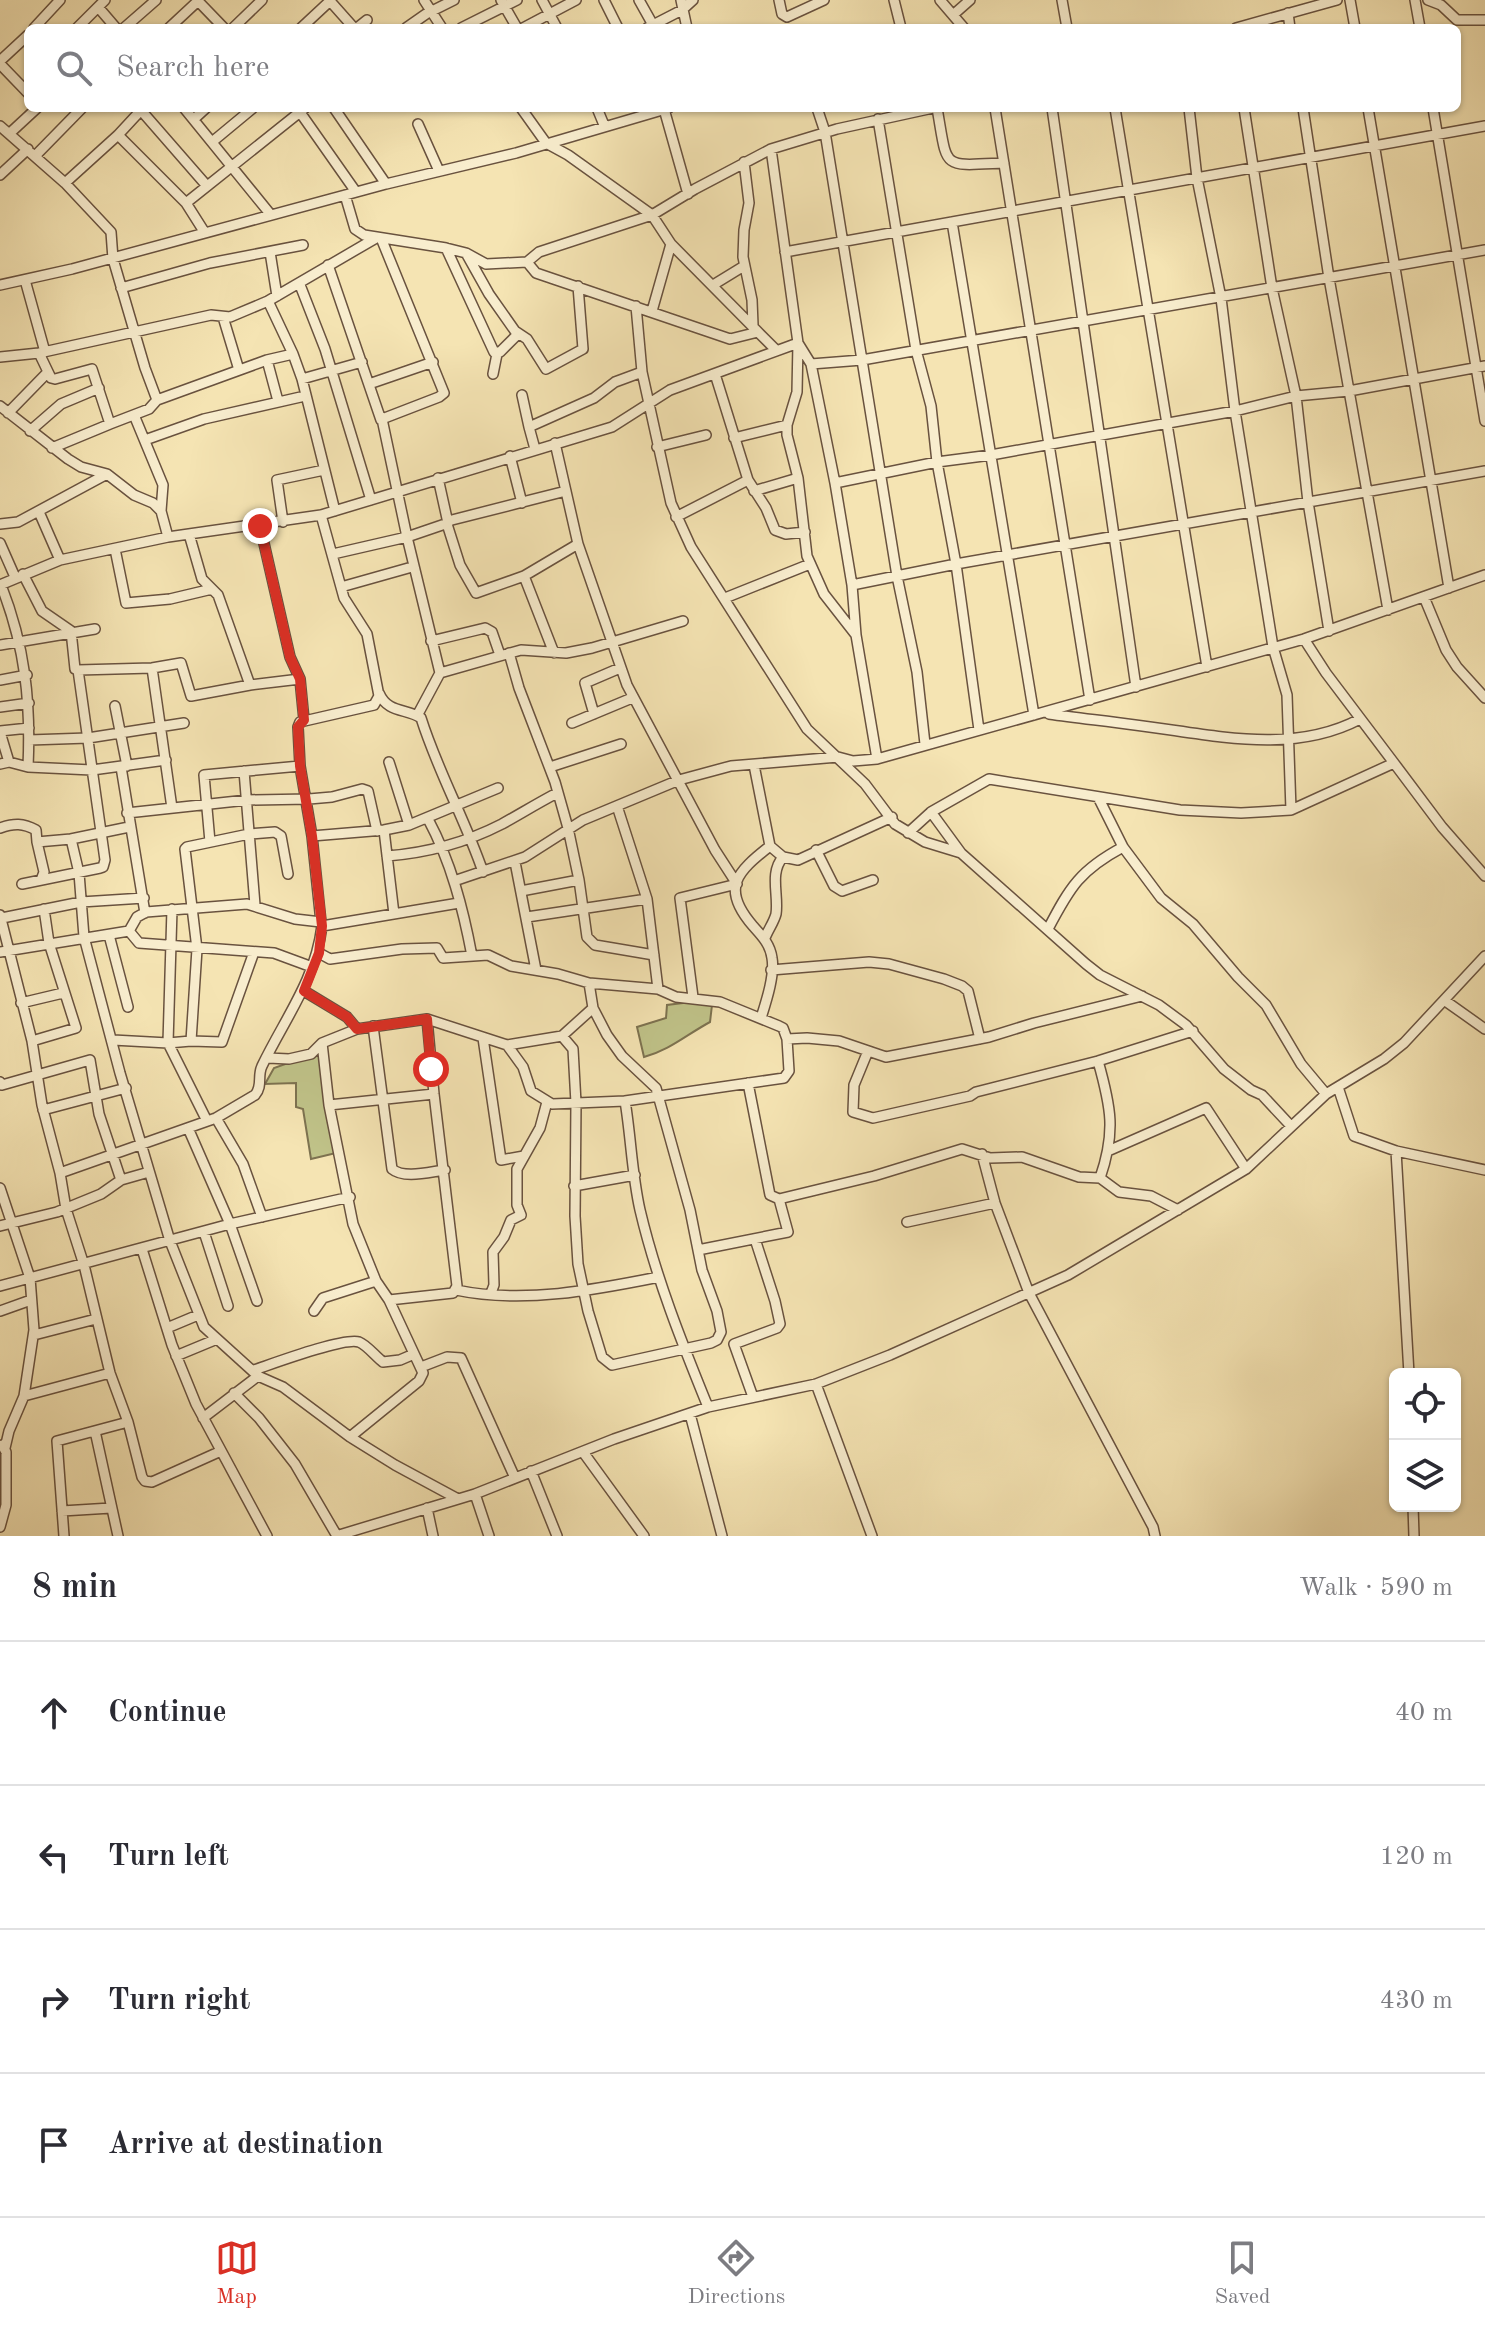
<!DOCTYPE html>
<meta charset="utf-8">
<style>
:root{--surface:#fff;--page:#f2f2f3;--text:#2b2b33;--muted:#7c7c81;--line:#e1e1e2;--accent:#d93025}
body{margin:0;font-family:"Old Standard TT",serif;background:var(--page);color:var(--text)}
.controls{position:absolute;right:24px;bottom:24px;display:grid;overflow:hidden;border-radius:12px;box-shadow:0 2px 6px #0004}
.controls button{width:72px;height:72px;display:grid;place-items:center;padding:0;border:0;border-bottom:2px solid var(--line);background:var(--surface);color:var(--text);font:40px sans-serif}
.stop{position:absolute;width:24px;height:24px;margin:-18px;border:6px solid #d93025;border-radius:50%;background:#fff}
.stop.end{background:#d93025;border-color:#fff;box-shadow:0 2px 8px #0008}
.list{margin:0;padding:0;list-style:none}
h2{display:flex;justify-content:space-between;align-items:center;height:104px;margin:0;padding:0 32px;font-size:34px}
h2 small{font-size:26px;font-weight:400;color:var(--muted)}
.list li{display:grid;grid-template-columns:52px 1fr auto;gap:24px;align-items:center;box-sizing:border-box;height:144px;padding:0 32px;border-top:2px solid var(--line)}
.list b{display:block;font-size:30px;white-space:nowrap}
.list em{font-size:26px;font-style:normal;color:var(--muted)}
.icon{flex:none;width:44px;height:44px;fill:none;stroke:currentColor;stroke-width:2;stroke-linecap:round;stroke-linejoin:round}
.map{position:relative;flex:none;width:1485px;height:1536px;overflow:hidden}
.search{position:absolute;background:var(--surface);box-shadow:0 2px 6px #0004;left:24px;right:24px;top:24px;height:88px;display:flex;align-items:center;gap:20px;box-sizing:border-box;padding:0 28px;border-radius:12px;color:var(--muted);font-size:30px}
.sheet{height:680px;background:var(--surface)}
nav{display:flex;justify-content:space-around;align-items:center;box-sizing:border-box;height:112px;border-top:2px solid var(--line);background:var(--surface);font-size:22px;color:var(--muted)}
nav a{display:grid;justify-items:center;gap:4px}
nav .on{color:var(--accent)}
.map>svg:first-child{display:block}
.green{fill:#c0c389;stroke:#7d7250;stroke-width:2}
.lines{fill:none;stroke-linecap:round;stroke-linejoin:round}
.minor-casing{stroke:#69523f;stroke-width:12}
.minor{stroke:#f8edce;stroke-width:9}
.route{stroke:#d93025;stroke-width:10}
</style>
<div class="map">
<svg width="1485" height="1536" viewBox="0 0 1485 1536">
<rect width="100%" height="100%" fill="#f5e4b3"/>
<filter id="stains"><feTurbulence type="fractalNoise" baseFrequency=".0025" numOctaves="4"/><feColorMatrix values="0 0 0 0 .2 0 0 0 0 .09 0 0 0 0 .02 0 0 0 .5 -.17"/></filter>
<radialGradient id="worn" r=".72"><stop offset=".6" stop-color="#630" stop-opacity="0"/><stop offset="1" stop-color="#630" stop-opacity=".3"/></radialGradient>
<path class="green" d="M 699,1001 L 712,1005 L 710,1022 C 686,1035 670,1050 644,1057 L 637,1027 L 666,1018 L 667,1005 Z
M 319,1052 L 336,1153 L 311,1159 L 303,1109 L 296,1107 L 296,1083 L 265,1084 L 274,1068 Z"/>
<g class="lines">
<g class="minor-casing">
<path id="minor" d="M 197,0 L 224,28
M 424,0 L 442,28
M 501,0 L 517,28
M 542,0 L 557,28
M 604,0 L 618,28
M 639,0 L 653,25
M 681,0 L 687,28
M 779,0 L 782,14 L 787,17 L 824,0
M 894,0 L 901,28
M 940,0 L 964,28
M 1062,0 L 1067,28
M 1350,0 L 1355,28
M 1415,0 L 1420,28
M 1428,0 L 1441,5 L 1457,20 L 1485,20
M 330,1 L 354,28
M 98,7 L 116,28
M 1288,13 L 1290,28
M 953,15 L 970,0
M 34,28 L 60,0
M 77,28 L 105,0
M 124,28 L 156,0
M 169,28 L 199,0
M 233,28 L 262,0
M 301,28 L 331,0
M 357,28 L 367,20
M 406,28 L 426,14 L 454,0
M 461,28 L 517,0
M 523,28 L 576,0
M 647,28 L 682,10 L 693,0
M 1236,28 L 1337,0
M 0,61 L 28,35
M 0,64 L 28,93
M 139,108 L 207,186
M 184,108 L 271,215
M 297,108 L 356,192
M 334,108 L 386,184
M 521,108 L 546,143 L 568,155 L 652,215 L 671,244 L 758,332
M 597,108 L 604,125
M 817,108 L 825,132 L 897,576 L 917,672 L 925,744
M 937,108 C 948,170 940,166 1004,163
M 995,108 L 1090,700
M 1052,108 L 1136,687
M 1115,108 L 1207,667
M 1189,108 L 1197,178 L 1221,298 L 1235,411 L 1273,647 L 1287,695 L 1291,810
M 1244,108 L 1272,288 L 1296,396 L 1308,502 L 1329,631
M 1303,108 L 1329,278 L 1388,610
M 1368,108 L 1449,588
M 1433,108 L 1485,421
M 664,109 L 688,194
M 194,119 L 206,108
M 878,119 L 916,350 L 931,406 L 937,462 L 956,564 L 979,730
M 418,124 L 439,171
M 0,126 L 65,183 L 111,232 L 113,259 L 145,368 L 157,400 L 267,360 L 293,354
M 10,133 L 37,108
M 118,135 L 186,203 L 205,233
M 212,142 L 253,108
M 36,155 L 82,108
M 744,162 L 749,203 L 744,230 L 743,257 L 752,300 L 753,325
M 0,175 L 28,149
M 65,183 L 118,135 L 143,108
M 345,195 L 355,229 L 364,235 L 446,248 L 466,253 L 486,264 L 527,262 L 536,273 L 730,339 L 758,332 L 776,350
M 186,203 L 305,108
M 952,222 L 1034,715
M 446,248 L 494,352 L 500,352 L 518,334
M 270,252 L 277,296
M 785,252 L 1485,126
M 466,253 L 489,294 L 515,331 L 527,339 L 546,369 L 583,349 L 578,286
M 527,262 L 539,252 L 652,215 L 695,189 L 771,149
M 328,265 L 381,420
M 25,280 L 45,352
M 0,285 L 72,269 L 386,184 L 516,153 L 669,108
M 300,285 L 325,349 L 371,500
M 713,285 L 744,266
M 121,288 L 210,263 L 303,245
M 268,301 L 293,354 L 302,379 L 335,511
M 636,306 L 642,372 L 671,503 L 691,547 L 807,729 L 865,784 L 895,824 L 925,842 L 961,853 L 1086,964 L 1100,975 L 1159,1005 L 1186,1025 L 1224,1069 L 1251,1090 L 1262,1095 L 1290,1125
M 652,311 L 671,244
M 223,317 L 239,370
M 798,343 L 797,392 L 787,425 L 787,435 L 798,478 L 807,556 L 824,594 L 856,635 L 877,759
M 798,343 L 811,364 L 835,483 L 852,585 L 856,635
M 39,353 L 51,378 L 55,379 L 92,369 L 110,424 L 149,409 L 157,400
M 0,357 L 39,353 L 211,315 L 230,317 L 268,301 L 376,238
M 267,360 L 278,401
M 811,364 L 862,360 L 1485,250
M 493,374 L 497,354
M 715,374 L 748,480 L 766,508 L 775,530 L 786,534 L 805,532
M 302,379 L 362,362
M 369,384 L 433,362
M 522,395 L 529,427
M 0,406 L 68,459 L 81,467 L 107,474 L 134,495 L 153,503 L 161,511 L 168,537
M 8,413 L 48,372
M 134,415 L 163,485 L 161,511
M 30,431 L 61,404 L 99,388
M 734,438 L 787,425
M 145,440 L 204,419 L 305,396
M 555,443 L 578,544 L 627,685 L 715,850 L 737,884 L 680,898 L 693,997
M 657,447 L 706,435
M 52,448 L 110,424
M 535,449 L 529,427 L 594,398 L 615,382 L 642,372
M 510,456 L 522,503
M 438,478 L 448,523 L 407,537 L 440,673 L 521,650 L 566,653 L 592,648 L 683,621
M 835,483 L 937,462 L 991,455 L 1235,411 L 1296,396 L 1349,391 L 1485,366
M 754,491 L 798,478
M 39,512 L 60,560
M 676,517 L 748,480
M 448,521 L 566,491
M 283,522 L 277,480 L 324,470
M 0,524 L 18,522 L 107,474
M 447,524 L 460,565 L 476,593 L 524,576 L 578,544
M 260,526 L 290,657 L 300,679 L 304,720
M 189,534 L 202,579 L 218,595 L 250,685
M 0,543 L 15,577
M 115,549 L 126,603 L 170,599 L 212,589
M 333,554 L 407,537 L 382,419 L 439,397 L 444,393 L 381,238
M 524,576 L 554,653
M 0,585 L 60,560 L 168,537 L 321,515 L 612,427 L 670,390 L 798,343 L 771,149 L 837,129 L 933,108
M 852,585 L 956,564 L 1485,471
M 341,587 L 412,567
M 1424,597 L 1446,650 L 1457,667 L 1485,698
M 725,598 L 810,564
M 431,641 L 485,628 L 492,632 L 500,655
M 0,645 L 95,629
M 509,653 L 519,688 L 555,782 L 568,828 L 579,880 L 587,937 L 595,945 L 654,955
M 152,668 L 172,808
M 78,670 L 152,668 L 181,663 L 191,696 L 250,685 L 300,679
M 0,680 L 27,675
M 379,693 C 388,714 407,708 421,718 C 438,772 465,819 483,872
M 115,706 L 127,766
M 0,707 L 29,703
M 418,714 L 440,673
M 594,714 L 585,683 L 620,668
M 1049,714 C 1077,718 1106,721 1135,725 C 1210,734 1290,756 1360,719
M 572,723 L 632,698
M 0,731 L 29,728
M 0,732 L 9,762
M 29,740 L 88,738 L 184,723
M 389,762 L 409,825
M 1394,763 L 1442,827 L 1485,876
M 0,764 L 9,762 L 28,767 C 31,701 25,646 1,585
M 754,765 L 770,846 L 783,857 L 798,860 L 892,817
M 300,766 L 312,836 L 321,922
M 28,767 L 92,770 L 166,760
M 121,767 L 145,913
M 550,767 L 621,744
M 244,771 L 255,905
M 1098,797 L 1123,847 L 1161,898 L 1193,924 L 1238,977 L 1266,1005 L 1301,1064 L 1326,1094
M 617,806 L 647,899 L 658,989
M 127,813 L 247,800 L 309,799 L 332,797 L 362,789 L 368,791 L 377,831
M 428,819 C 451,862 463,908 472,956
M 0,828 C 14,823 23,823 36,830 L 37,842 L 71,839 L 79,873 L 84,937 L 120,1073 L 170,1241 L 204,1327 L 258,1376 L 283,1387 L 350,1437 L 395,1465 L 458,1499
M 384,830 L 394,914
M 908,833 L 931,812
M 312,836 L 384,830 L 409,825 L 498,788
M 71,839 L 129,827
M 37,842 L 44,872 L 41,880
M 210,842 L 204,775 L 300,766 L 298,727 L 300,722 L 374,705 L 379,696 L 367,634 L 344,598 L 321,515
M 816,850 L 834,886 L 842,891 L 873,880
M 961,853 L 931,812 L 989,779 L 1180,810 L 1241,813 L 1291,810 L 1394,763 L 1326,673 L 1304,639
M 387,856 C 426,853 467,842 502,824 C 520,814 538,803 557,793
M 515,862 L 536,970
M 454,881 L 525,857 L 583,820 L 679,780 L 731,766 L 838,757 L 853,761 L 877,759 L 1304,639 L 1485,575
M 22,884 L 100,868 L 103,867 L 105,860 L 78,670 L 75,669 L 71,631 L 42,611 L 23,574
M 521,891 L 579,880
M 172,909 L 168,1043 L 207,1121
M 0,915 L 32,1041 L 42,1105 L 60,1173
M 527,917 L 647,899
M 2,918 L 81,902 L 144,898
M 1048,929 C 1070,887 1080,870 1123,847
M 129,931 L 139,943 L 274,953 L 312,967
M 109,935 L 128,1007
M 765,938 C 768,930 774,922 776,914 C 779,895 769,873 783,857
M 0,952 L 129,931 L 137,917 L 146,912 L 247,904 L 295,919 L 321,922 L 322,926 L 459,903
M 319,953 L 330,959 L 402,949 L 437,948 L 443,958 L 488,955 L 511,966 L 558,974 L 589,983 L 658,989 L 676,997 L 720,1002 L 779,1026 L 783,1028 L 787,1039 L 807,1038 L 839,1041 L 886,1057 L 989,1037 L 1034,1023 L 1142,996
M 771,970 L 869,962 L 889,964 L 944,979 L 962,986 L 968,991 L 980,1039
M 304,991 L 347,1017 L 357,1029 L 427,1019 L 507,1045 L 523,1067 L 531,1091 L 552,1104 L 625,1101 L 784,1078 L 789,1071 L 787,1039
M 1444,1000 L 1485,1029
M 21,1003 L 63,993
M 761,1018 C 766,1002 775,975 772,958 C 770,944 762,936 753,926 C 720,888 737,872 770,846
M 373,1026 L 392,1169 C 404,1179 429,1172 445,1170
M 562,1036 L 573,1049 L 576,1103 L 575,1216 L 578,1264 L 588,1311 L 602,1357 L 612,1365 L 711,1343 L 717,1340 L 721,1332 L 717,1311 L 702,1270 L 690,1210 L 656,1088 L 622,1056 L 607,1035 L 593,1008 L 589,983
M 483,1038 L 501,1160 L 524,1156
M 113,1040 L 168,1043 L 191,1041 L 197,949 L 185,849 L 187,847 L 249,834 L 275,832 L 281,836 L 288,874
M 32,1041 L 76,1028 L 49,943 L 44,909
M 191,1041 L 222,1042 L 254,952
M 322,1043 L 329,1105 L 353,1224 L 376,1281 L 389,1300 L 423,1373 L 419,1381 L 350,1437
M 507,1045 L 562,1036 L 593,1008
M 868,1051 L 854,1085 L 853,1112 L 873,1118 L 970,1096 L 976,1092 L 1098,1061 L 1193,1031
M 268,1058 L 289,1059 L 311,1054 L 322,1043 L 357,1029
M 1098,1061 C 1111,1107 1116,1132 1100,1178
M 0,1082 L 2,1085 L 90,1060 L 99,1114 L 121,1180
M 748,1083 L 770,1195 L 779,1199
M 1338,1087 L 1354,1136 L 1396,1151 L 1485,1170
M 625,1101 C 631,1137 632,1175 640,1210 C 656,1278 682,1343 708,1407
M 329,1105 L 434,1094
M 43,1110 L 126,1088
M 216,1118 L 243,1164 L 262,1217
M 188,1128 L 230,1224 L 257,1301
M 1108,1151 L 1206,1108 L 1246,1169
M 1396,1151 L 1409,1374
M 982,1154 L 995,1203 L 1029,1293 L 1153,1527 L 1155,1536
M 574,1186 L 635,1175
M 0,1188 L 30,1278 L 34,1330 L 24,1396 L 9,1431 L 5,1448
M 907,1222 L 995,1203
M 0,1226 L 57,1212 L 101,1194 L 121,1180 L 149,1172
M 204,1232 L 228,1306
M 142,1249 L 172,1345 L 196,1404 L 267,1536
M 698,1250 L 788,1232 L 779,1199 L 874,1176 L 962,1149 L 990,1158 L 1022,1157 L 1079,1177 L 1100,1178 L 1119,1192 L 1151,1196 L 1178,1210
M 0,1286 L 230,1224 L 350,1197
M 456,1290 C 523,1304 594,1290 659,1277
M 491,1293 L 494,1285 L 493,1252 L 504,1237 L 511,1220 L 521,1215 L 517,1205 L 517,1169 L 540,1128 L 547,1102
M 389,1300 L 453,1293 L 457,1286 L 434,1094 L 427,1019
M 0,1311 L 31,1300
M 314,1311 L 323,1298 L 376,1281
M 167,1328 L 198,1315
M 34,1335 L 96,1319
M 176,1356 L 217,1339
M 421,1367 L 447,1357 L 461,1358 L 515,1478
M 254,1370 C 272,1364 344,1337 359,1342 C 367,1345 376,1357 383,1362 L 400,1360 L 414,1354
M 816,1384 L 872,1536
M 234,1393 L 259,1418 L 295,1464 L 337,1536
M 24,1396 L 110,1373
M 753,1397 L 734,1344 L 777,1328 L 780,1324 L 775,1301 L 755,1239
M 690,1414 L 722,1536
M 203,1418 L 258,1376
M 95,1431 L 118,1536
M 221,1451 L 152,1482 L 145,1481 L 142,1477 L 128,1422 L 110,1373 L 84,1265 L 66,1209 L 60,1173 L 216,1118 L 255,1095 C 263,1086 257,1076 262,1066 C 285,1018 315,981 322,926
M 583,1452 L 644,1536
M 531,1471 L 557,1536
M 475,1494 L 489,1536
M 1413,1506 L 1414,1536
M 427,1508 L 433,1536
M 62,1511 L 111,1508
M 0,1527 L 6,1505 L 6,1452 L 2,1445
M 64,1536 L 57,1441 L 128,1422
M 336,1536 L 475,1494 L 614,1439 L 708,1407 L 816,1384 L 890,1355 L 1068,1275 L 1246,1169 L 1326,1094 L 1384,1059 L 1404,1043 L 1485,956"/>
</g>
<use href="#minor" class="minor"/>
</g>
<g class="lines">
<path class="route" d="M 260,526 L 290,657 L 300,679 L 304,720 L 298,727 L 300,766 L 312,836 L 322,926 L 319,953 L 304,991 L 347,1017 L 357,1029 L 427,1019 L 431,1069"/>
</g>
<rect width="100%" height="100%" filter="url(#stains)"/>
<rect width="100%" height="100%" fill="url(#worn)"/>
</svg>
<div class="controls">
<button><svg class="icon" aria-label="locate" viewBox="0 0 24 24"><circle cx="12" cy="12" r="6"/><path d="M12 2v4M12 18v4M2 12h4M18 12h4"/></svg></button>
<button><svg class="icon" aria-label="layers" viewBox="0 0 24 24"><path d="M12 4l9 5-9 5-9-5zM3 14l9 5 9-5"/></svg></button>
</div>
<div class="stop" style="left:431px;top:1069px"></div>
<div class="stop end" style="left:260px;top:526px"></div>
<div class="search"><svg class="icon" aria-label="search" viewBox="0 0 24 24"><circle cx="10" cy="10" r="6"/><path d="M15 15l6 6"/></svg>Search here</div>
</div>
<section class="sheet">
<h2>8 min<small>Walk · 590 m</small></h2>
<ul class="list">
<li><svg class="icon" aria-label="ahead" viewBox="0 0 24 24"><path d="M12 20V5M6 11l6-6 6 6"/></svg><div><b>Continue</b></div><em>40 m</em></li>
<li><svg class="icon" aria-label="left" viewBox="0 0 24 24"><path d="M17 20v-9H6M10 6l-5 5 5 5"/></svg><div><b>Turn left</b></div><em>120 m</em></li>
<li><svg class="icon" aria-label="right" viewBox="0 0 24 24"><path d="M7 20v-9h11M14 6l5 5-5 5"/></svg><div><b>Turn right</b></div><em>430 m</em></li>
<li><svg class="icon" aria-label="arrive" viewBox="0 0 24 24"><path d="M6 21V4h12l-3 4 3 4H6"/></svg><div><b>Arrive at destination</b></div></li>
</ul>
</section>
<nav>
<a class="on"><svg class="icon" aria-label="map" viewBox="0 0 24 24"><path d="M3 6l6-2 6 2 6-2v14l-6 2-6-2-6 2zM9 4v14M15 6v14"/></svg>Map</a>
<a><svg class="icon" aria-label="directions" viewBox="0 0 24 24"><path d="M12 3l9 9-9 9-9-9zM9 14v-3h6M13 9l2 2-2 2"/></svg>Directions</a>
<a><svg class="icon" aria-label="saved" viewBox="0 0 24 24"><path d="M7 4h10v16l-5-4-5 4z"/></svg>Saved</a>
</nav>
